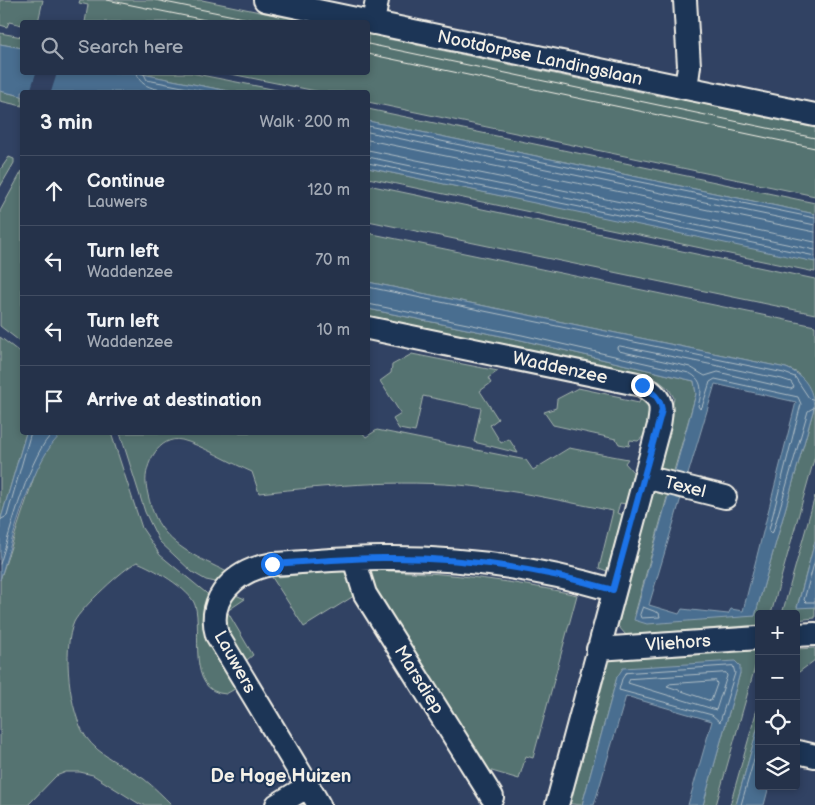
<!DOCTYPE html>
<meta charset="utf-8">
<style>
:root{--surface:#25324a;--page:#2d3a51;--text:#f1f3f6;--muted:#a3aab5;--line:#424d62}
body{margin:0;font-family:"Balsamiq Sans",sans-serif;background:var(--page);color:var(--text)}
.controls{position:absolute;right:15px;bottom:15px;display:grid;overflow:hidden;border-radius:5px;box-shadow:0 2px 8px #0003}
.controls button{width:45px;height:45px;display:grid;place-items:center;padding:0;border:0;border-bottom:1px solid var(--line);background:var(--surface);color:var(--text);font:25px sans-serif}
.stop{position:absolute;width:15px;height:15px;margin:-11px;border:4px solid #1a73e8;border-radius:50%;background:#fff}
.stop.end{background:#1a73e8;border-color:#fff;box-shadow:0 1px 5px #0008}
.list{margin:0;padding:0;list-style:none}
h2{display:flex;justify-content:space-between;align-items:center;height:65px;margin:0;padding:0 20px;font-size:21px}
h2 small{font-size:16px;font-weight:400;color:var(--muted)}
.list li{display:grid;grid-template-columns:32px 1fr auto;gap:15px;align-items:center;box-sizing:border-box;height:70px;padding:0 20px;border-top:1px solid var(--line)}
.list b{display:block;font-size:19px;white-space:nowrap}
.list p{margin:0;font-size:16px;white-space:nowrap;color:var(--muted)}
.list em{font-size:16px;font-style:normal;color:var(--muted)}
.icon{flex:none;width:28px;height:28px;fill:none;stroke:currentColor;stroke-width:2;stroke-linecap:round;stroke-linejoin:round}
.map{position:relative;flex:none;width:815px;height:805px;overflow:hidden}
.search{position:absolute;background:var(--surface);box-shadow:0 2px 8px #0003;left:20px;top:20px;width:350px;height:55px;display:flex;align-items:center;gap:12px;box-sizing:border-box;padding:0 18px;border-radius:5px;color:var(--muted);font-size:19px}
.panel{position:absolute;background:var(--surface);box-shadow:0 2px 8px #0003;left:20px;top:90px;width:350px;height:345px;border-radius:5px}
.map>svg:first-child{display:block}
.green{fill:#557371;stroke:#a4b2ac}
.water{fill:#486e90;stroke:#8da2b3;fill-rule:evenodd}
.pier{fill:#314263}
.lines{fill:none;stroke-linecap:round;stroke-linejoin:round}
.shore{stroke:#afbdc5;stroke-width:1}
.minor-casing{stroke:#f4f1e8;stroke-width:26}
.minor{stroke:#1d3557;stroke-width:22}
.tram{stroke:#f4f1e8;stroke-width:1}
.route{stroke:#1a73e8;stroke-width:6}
.labels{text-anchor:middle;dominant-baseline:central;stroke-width:4;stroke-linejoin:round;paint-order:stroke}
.street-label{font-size:18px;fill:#f4f1e8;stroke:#1d3557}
.neighbourhood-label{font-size:19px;font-weight:bold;fill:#f4f1e8;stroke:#1d3557}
</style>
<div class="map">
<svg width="815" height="805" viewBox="0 0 815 805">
<rect width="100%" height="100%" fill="#314263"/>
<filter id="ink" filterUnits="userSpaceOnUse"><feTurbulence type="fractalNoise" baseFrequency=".02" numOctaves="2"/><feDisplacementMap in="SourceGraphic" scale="10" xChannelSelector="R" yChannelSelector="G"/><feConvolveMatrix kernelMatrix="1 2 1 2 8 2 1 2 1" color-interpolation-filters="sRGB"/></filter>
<g filter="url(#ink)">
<path class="green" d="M 0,0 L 43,0 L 38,22 L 22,22 L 22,25 L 9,22 L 7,27 L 0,25 Z
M 80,0 L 202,0 L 308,22 L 85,22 L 88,5 L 79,3 Z
M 368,28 L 388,32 L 387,39 L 404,42 L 405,36 L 417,38 L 416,45 L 664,97 L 666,90 L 708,99 L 707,105 L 815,128 L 815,196 L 368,102 L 368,92 L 321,92 L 226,73 L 368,72 Z
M 0,33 L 22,37 L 22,48 L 0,44 Z
M 137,73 L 191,73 L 287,92 L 233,92 Z
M 0,91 L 22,96 L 22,106 L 0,101 Z
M 368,109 L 815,203 L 815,214 L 368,121 Z
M 9,157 L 14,159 L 14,163 L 0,187 L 0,170 Z
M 368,168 L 815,261 L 815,272 L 368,178 Z
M 22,171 L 22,343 L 0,326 L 0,211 Z
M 368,185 L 815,279 L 815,314 L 368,221 Z
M 368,233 L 815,326 L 815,456 L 771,614 L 759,614 L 759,625 L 626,635 L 618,626 L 630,581 L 625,579 L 652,488 L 669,490 L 635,614 L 755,616 L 814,408 L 798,373 L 786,368 L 368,282 Z
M 368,309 L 521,340 L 694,381 L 696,394 L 672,478 L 665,475 L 659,465 L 674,398 L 669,389 L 659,381 L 368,320 Z
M 0,337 L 22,354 L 22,432 L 26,433 L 0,522 Z
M 412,354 L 498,371 L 488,378 L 491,383 L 480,391 L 498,419 L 490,425 L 501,443 L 509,439 L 518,453 L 474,442 L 481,408 L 423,396 L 415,432 L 399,429 L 393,419 L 401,414 L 380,381 L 391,373 L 392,365 Z
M 578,388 L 621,397 L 620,399 L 639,403 L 641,395 L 645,396 L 652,410 L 645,435 L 638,441 L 630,440 L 629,446 L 619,444 L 616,439 L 553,425 L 544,412 L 556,408 L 557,399 Z
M 377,430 L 526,460 L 533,470 L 569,448 L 628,459 L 625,463 L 633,472 L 626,504 L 620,503 L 617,513 L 623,515 L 607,571 L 599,568 L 613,511 C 571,503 529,493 487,488 C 411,478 335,485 259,493 L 252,472 C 233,464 199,444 182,440 C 159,435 144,465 146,484 C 148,498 153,516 161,527 C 178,551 206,561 231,574 L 220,583 L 206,580 L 192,572 L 159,541 L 145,512 L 120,433 L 362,432 L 366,437 Z
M 63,433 L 111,433 L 142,528 L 160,555 L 211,597 L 240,686 L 226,694 C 185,692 203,630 195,605 C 190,589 151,567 137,562 C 124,568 81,608 74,622 C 62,649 69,712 86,737 C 99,756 125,766 144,779 C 154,787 163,796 172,805 L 141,805 L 93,775 L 80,772 L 66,772 L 56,776 L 28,805 L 0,805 L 0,580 L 37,468 L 53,440 Z
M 815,496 L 815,541 L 797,607 L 815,607 L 815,618 L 796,620 L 796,614 L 782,614 Z
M 386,564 L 388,571 C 453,573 514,581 577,595 L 533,758 L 526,756 L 519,779 L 485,769 L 368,579 C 371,569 375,566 386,564 Z
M 344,570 L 357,594 L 304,627 L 268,571 L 275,571 L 278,577 Z
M 231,593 L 245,599 L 227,611 L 253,655 L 247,660 L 241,658 C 223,630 216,625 231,593 Z
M 754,646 L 759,653 L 716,805 L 703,805 L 740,673 L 617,677 L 582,805 L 571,804 L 568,799 L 570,782 L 576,783 L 605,676 L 598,673 L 607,657 Z
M 815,648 L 815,660 L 799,672 L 796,672 L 796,649 Z
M 759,702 L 759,723 L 736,805 L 730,805 Z"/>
<path class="water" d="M 0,44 L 22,48 L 22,72 L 137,73 L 233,92 L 22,92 L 22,96 L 0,91 Z
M 368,121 L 815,214 L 815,262 L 368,168 Z
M 368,282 L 786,368 C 804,375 813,388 814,408 L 755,616 L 647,624 L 634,620 L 696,394 L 694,381 L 521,340 L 368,309 ZM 715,384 L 796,402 L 743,611 L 731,609 L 728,614 L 682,609 L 679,614 L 649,605 Z
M 26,433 L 63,433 C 33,455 12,542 0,580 L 0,522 Z
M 815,541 L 815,607 L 797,608 Z
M 735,661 L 740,666 L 740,673 L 703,805 L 688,805 L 712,721 L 626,696 L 594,805 L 582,805 L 617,677 L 623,668 Z
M 759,723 L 759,786 L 769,786 L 764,805 L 736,805 Z"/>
<path class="pier" d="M 36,73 L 57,73 L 51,92 L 30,92 Z"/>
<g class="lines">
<path class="shore" d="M 137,72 C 138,90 164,90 178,92
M 143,72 L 147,80 L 208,92
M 368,126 L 815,218
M 368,132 L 815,225
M 368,140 L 815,232
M 368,150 L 815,242
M 368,157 L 815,250
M 368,163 L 815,256
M 368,287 L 784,373 L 795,377 L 809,398 L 815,400
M 368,304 L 522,335 L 689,373 C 704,380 702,392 698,406 L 700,409 L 702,407 L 710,382 L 715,379 L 798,397 L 801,404 L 769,530 L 770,533 L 773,532 L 808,411 L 815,407
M 620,346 L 782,379 L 791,382 L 794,387 L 791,389 L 718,372 L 705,376 L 690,367 L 619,351 L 617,348 Z
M 0,520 L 7,516 L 31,432
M 815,560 L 804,600 L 806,602 L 815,602
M 0,564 C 10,533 30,451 54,432
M 643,607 L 659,613 L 660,617 L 641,618 L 640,615 Z
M 733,666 L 735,673 L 720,722 L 712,715 L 619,690 L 622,679 L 626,673 Z
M 726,673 L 727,676 L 716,710 L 628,683 L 630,679 Z
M 716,681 L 717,684 L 711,701 L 667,686 L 670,684 Z
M 741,805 L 759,742"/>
<g class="minor-casing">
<path id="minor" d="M 265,0 L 815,115
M 685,0 L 689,66 L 686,88
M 373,23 L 377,0
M 368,328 L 642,385 C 661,398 663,402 659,425 L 557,805
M 645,477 L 725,497
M 354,559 L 365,594 L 492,797
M 796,635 L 815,634
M 598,649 L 759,638
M 798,752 L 815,756
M 308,786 L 319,805
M 277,805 L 308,786 L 217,635 C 206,597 236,570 273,564 C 309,562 346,558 383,558 C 462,557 538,568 613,590"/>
</g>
<use href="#minor" class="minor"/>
<path class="tram" d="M 107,0 L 215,22
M 155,0 L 263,22
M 368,44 L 815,138
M 368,54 L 815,148"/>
</g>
</g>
<g class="lines" filter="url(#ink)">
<path class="route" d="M 272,564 C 309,562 346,558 383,558 C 462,557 538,568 613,590 L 662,410 C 660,397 652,392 642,385"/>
</g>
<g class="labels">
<g class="street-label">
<text transform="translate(540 58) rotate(12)">Nootdorpse Landingslaan</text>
<text transform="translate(560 368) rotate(12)">Waddenzee</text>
<text transform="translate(685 487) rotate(14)">Texel</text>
<text transform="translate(678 643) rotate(-4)">Vliehors</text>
<text transform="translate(235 662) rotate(61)">Lauwers</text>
<text transform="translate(419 680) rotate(58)">Marsdiep</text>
</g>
<g class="neighbourhood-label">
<text x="281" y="776">De Hoge Huizen</text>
</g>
</g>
</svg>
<div class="controls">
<button>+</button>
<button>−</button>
<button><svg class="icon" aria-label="locate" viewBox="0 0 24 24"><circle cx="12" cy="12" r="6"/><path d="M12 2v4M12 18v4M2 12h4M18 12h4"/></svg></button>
<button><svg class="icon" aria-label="layers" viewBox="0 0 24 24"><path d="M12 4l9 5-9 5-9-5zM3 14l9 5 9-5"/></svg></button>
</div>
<div class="stop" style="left:272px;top:564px"></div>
<div class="stop end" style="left:642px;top:385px"></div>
<div class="search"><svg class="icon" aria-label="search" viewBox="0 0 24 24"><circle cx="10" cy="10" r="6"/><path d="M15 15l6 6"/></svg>Search here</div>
<section class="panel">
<h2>3 min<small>Walk · 200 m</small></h2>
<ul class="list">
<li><svg class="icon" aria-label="ahead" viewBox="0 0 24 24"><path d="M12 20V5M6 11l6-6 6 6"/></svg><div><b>Continue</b><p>Lauwers</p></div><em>120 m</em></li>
<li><svg class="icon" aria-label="left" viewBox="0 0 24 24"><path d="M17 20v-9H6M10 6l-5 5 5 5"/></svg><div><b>Turn left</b><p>Waddenzee</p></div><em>70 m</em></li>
<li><svg class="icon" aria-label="left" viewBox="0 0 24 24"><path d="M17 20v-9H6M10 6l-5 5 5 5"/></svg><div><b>Turn left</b><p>Waddenzee</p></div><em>10 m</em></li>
<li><svg class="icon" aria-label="arrive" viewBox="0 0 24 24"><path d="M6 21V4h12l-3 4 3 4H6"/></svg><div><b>Arrive at destination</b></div></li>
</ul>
</section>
</div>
